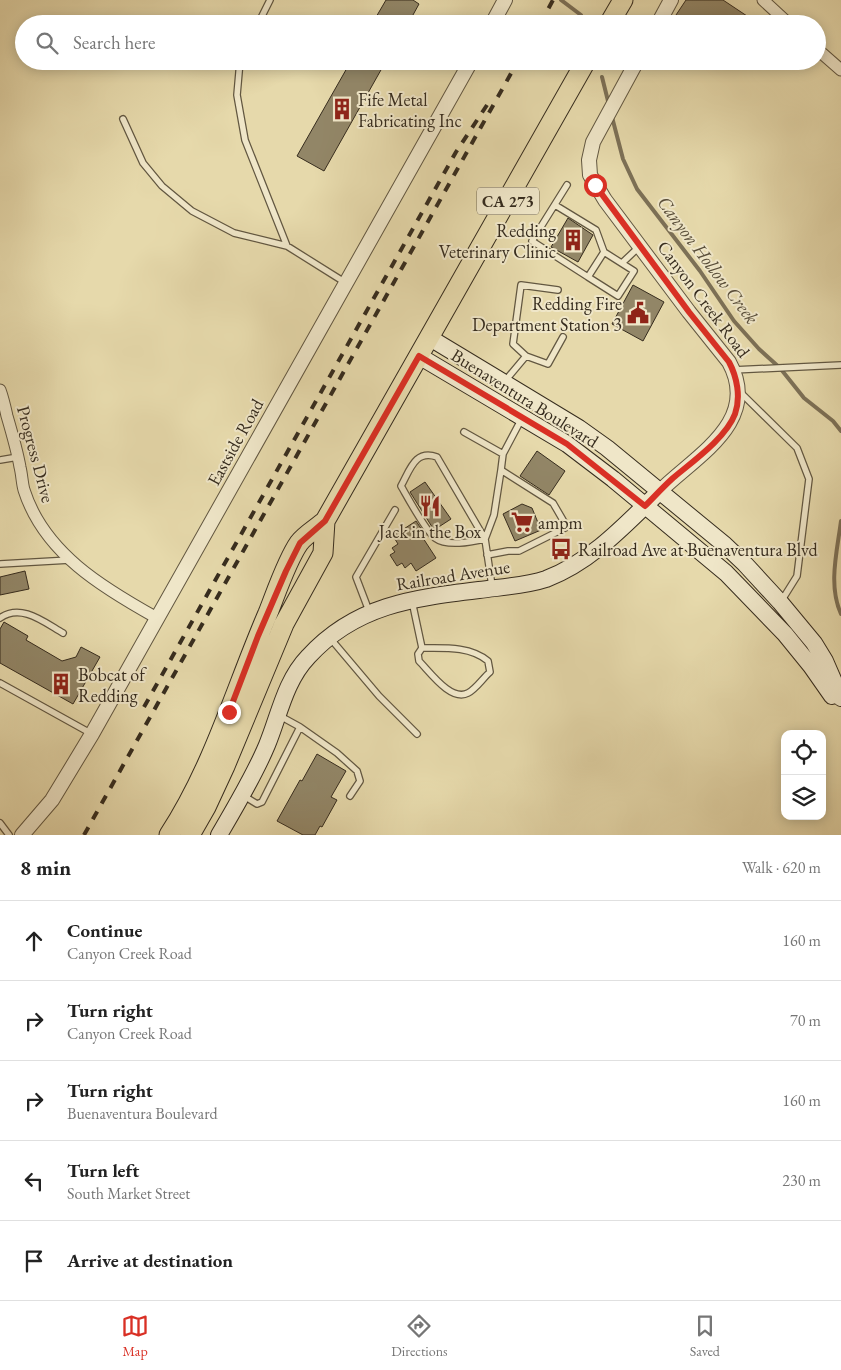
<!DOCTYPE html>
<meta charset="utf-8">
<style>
:root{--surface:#fff;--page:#f6f6f6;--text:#222;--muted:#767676;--line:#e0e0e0;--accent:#d93025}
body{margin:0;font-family:"EB Garamond",serif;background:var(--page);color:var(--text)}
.controls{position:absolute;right:15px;bottom:15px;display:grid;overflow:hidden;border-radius:10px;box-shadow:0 2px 12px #0003}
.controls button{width:45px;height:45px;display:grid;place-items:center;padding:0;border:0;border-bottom:1px solid var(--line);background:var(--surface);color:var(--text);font:25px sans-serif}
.stop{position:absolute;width:15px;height:15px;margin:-11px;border:4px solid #d93025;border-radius:50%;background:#fff}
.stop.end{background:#d93025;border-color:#fff;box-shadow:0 1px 5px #0008}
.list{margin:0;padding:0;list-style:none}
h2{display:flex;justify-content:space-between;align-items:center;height:65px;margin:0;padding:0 20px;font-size:21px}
h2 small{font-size:16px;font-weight:400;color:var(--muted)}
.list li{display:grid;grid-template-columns:32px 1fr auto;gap:15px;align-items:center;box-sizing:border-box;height:80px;padding:0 20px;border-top:1px solid var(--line)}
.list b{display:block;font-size:19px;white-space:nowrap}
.list p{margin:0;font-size:16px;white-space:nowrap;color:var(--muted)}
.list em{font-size:16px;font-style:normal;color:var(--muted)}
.icon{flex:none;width:28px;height:28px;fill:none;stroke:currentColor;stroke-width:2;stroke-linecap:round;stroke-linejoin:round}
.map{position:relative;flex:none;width:841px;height:835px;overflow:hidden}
.search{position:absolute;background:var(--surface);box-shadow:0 2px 12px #0003;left:15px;right:15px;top:15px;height:55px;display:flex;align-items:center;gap:12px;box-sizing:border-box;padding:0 18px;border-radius:28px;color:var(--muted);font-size:19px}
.sheet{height:465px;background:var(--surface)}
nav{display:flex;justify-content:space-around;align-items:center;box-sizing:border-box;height:70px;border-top:1px solid var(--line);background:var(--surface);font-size:14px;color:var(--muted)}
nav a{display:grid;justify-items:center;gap:2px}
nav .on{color:var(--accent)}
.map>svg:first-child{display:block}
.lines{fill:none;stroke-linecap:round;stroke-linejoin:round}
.stream{stroke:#7c7056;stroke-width:4}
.building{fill:#928667;stroke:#362c1e}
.service-casing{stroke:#625741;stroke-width:8}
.minor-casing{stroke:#625741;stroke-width:13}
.tertiary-casing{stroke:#625741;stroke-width:16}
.secondary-casing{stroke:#362c1e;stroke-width:18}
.primary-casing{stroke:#362c1e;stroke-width:21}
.service{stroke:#efe6c8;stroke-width:5.5}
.minor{stroke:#efe6c8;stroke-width:11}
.tertiary{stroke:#efe6c8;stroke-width:14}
.secondary{stroke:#efe6c8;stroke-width:16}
.primary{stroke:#e6d9ab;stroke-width:19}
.rail{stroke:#362c1e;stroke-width:4;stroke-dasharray:9 9;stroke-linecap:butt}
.route{stroke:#d93025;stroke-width:6}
.labels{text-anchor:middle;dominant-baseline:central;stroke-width:4;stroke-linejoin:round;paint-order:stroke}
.shield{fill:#efe6c8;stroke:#6e6451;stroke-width:1}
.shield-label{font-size:16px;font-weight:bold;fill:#362c1e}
.poi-label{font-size:18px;fill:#362c1e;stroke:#efe6c8;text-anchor:start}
.street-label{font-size:18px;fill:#362c1e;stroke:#efe6c8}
.water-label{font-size:19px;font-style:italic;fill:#594e3a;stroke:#efe6c8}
</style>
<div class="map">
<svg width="841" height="835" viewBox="0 0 841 835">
<rect width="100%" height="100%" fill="#e6d9ab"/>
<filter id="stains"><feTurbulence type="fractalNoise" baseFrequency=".004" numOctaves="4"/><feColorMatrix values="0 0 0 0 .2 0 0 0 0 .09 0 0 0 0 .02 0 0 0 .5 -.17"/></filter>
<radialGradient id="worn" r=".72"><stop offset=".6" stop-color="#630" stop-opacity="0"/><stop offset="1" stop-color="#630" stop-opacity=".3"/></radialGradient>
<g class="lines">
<path class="stream" d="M 561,0 L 581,15
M 602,77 L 609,105
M 612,117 L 623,159 L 637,189 L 700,271 L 734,321 L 759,349 L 780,368 L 804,398 L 833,421 L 841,431
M 841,521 C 837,552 828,585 841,614"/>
</g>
<path class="building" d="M 386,0 L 413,0 L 419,4 L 408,24 L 372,24 Z
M 686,0 L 723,0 L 759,24 L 670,24 Z
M 351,61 L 386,61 L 324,171 L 297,156 Z
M 568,218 L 593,235 L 578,262 L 551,247 Z
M 633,285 L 664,302 L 643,341 L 612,324 Z
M 537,451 L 565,471 L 549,495 L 520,476 Z
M 425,482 L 451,519 L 434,530 L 410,492 Z
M 522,504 L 532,508 L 541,530 L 515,541 L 503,514 Z
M 416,521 L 426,536 L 423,538 L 436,558 L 416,571 L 411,563 L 405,568 L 402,563 L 397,566 L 390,555 L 395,552 L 392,548 L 398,544 L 393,536 Z
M 25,571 L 29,589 L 0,595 L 0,577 Z
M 4,622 L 28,636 L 26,640 L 62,661 L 76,657 L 81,647 L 100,657 L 73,704 L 0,663 L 0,629 Z
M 317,754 L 346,771 L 331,797 L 337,800 L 322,827 L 320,826 L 315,835 L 303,835 L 277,821 L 300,780 L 302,781 Z"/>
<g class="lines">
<g class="service-casing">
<path id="service" d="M 258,24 L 270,0
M 240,61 L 237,95 L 245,140 L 287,246
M 123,119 L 143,163 L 162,186 L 192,211 L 234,233 L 287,246 L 346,283
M 567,185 L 532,241 L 588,277
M 555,205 L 596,230 L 604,252
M 604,252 L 634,271 L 618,296 L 588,277 Z
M 622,263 L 640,246
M 526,356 L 548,364 L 563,337
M 733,370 L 841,365
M 505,381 L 526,356 L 513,344 L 521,285 L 558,290
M 739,391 L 797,448 L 809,479 L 797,576 L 782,600
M 464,432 L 503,454
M 0,460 L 18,457
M 501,470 L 503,454 L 521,420
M 487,555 L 508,551 L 519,551 L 567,527 L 553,503 L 501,470 L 494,515 L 485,539 C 471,542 447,547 435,538 C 425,530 408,498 401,486 C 410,470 415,449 437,457 L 485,539 L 492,586
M 0,564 L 70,560
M 412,601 L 422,648 L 418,654 L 419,661 C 430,672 451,702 468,693 C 476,689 483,678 490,672 L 488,661 C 470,646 444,648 422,648
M 369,611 L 356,577 L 395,510
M 0,618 C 21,603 44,622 63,633
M 330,638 L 379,696 L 417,734
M 0,683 L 92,734
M 280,716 L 300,727
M 244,796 L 257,804 L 262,802 L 300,727 L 337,753 L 357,771 L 360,781 L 350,796
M 0,823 L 9,835"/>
</g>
<g class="minor-casing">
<path id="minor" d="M 763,0 L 789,24
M 817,49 L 841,70
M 0,390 C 3,398 5,407 7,416 C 12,433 17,450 20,467 C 22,475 22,483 24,490 C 44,553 103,588 157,618"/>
</g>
<g class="tertiary-casing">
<path id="tertiary" d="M 492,24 L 505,0
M 658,24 L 671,0
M 637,61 L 593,142 L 589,160 L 590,175 L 605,200 L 689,312 L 729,362 C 762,422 695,456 659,492
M 22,835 L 52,800 L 92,734 L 471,61"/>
</g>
<g class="secondary-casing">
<path id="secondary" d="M 430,338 L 579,428 L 607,448 L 725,545 L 745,564 L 780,602 L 814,643 L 825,661 L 841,698
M 419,356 L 567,444 L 613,479 L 726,573 L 785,634 L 811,666 L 832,696
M 219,835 C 236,806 254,776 267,745 C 279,716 285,681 308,657 C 355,605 413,598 479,590 C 501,587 525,586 546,579 C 591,562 625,525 659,492"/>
</g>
<g class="primary-casing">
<path id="primary" d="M 609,24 L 623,0
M 169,835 C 214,766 236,687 268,613 C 276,593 287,560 299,543 C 305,535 317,528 325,521 L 586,61
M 190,835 L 206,807 L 225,766 L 284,624 L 323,553 L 325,521"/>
</g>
<use href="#service" class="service"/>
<use href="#minor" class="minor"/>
<use href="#tertiary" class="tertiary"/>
<use href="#secondary" class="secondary"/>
<use href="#primary" class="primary"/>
<path class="rail" d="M 540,24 L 553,0
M 144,707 L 456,152 L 489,102
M 84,835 L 518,61"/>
</g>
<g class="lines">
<path class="route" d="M 229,712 L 258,636 L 286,571 L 300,543 L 325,521 L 419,356 L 567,444 L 645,506 C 654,497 663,487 673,478 C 692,462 726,438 735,414 C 741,397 737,377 729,362 L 689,312 L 595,185"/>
</g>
<defs>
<g id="building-bare" transform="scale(1.725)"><path d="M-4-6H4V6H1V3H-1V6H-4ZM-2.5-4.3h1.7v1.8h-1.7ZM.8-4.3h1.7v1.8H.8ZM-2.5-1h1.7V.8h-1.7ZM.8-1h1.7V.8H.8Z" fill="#8f2418" stroke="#efe6c8" stroke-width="2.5" paint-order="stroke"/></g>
<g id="civic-bare" transform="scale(1.725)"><path d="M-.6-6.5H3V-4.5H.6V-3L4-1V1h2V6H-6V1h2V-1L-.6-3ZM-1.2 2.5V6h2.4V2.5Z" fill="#8f2418" stroke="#efe6c8" stroke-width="2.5" paint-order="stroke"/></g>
<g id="restaurant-bare" transform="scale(1.725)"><path d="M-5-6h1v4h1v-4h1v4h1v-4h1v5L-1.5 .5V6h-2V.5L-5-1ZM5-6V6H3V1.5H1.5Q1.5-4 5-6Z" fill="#8f2418" stroke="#efe6c8" stroke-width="2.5" paint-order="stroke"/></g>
<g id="supermarket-bare" transform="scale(1.725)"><path d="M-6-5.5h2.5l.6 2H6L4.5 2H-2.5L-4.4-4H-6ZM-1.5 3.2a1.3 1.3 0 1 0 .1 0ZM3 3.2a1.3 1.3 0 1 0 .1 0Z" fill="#8f2418" stroke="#efe6c8" stroke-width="2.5" paint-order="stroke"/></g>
<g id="bus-bare" transform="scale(1.725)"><path d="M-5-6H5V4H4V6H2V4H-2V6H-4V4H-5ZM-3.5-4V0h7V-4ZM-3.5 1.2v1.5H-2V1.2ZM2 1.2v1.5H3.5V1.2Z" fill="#8f2418" stroke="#efe6c8" stroke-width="2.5" paint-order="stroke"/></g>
</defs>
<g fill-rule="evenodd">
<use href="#building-bare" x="342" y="109"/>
<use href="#building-bare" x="573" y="240"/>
<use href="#civic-bare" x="638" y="313"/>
<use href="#restaurant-bare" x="430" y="506"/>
<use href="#supermarket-bare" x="522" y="522"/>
<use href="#bus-bare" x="561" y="549"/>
<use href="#building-bare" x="61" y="684"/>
</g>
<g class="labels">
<rect class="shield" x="477" y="187.5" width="62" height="27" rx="4"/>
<g class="shield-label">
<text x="508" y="201">CA 273</text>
</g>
<g class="poi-label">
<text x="358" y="99">Fife Metal<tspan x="358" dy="21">Fabricating Inc</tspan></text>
<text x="556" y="230" text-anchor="end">Redding<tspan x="556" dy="21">Veterinary Clinic</tspan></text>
<text x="622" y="303" text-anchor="end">Redding Fire<tspan x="622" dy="21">Department Station 3</tspan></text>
<text x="538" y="522">ampm</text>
<text x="430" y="531" text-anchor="middle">Jack in the Box</text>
<text x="578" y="549">Railroad Ave at Buenaventura Blvd</text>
<text x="78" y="674">Bobcat of<tspan x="78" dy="21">Redding</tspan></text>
</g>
<g class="street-label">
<text transform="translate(704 299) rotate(53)">Canyon Creek Road</text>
<text transform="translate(525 398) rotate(32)">Buenaventura Boulevard</text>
<text transform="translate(235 442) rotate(-61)">Eastside Road</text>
<text transform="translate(36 454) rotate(75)">Progress Drive</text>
<text transform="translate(453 575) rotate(-9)">Railroad Avenue</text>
</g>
<g class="water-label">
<text transform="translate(708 260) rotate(53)">Canyon Hollow Creek</text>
</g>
</g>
<rect width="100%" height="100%" filter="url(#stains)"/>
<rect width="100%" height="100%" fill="url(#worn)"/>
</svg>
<div class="controls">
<button><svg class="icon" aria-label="locate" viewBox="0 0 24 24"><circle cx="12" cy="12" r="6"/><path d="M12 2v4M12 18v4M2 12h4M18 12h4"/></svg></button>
<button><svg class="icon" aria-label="layers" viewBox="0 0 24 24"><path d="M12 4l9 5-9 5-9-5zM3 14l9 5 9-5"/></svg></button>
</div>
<div class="stop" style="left:595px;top:185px"></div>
<div class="stop end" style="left:229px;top:712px"></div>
<div class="search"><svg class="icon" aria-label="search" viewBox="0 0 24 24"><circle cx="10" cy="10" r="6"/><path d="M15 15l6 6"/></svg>Search here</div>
</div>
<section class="sheet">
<h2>8 min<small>Walk · 620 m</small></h2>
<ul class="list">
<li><svg class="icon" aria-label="ahead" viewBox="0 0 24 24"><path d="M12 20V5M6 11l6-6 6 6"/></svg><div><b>Continue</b><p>Canyon Creek Road</p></div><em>160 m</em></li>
<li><svg class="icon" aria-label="right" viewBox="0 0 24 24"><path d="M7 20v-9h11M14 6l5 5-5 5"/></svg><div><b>Turn right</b><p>Canyon Creek Road</p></div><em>70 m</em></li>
<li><svg class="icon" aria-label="right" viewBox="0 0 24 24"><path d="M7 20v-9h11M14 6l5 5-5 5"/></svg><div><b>Turn right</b><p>Buenaventura Boulevard</p></div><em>160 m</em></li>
<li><svg class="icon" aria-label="left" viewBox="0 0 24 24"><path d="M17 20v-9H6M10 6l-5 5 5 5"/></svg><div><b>Turn left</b><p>South Market Street</p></div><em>230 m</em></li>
<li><svg class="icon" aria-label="arrive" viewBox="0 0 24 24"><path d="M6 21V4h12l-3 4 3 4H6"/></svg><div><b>Arrive at destination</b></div></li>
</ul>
</section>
<nav>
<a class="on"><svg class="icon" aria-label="map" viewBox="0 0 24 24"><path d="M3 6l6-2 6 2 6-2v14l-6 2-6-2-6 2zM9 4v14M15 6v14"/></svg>Map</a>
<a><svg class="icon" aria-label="directions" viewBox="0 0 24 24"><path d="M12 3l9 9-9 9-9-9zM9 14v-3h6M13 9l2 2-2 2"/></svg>Directions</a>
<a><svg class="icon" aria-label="saved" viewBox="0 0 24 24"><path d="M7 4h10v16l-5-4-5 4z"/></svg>Saved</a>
</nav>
